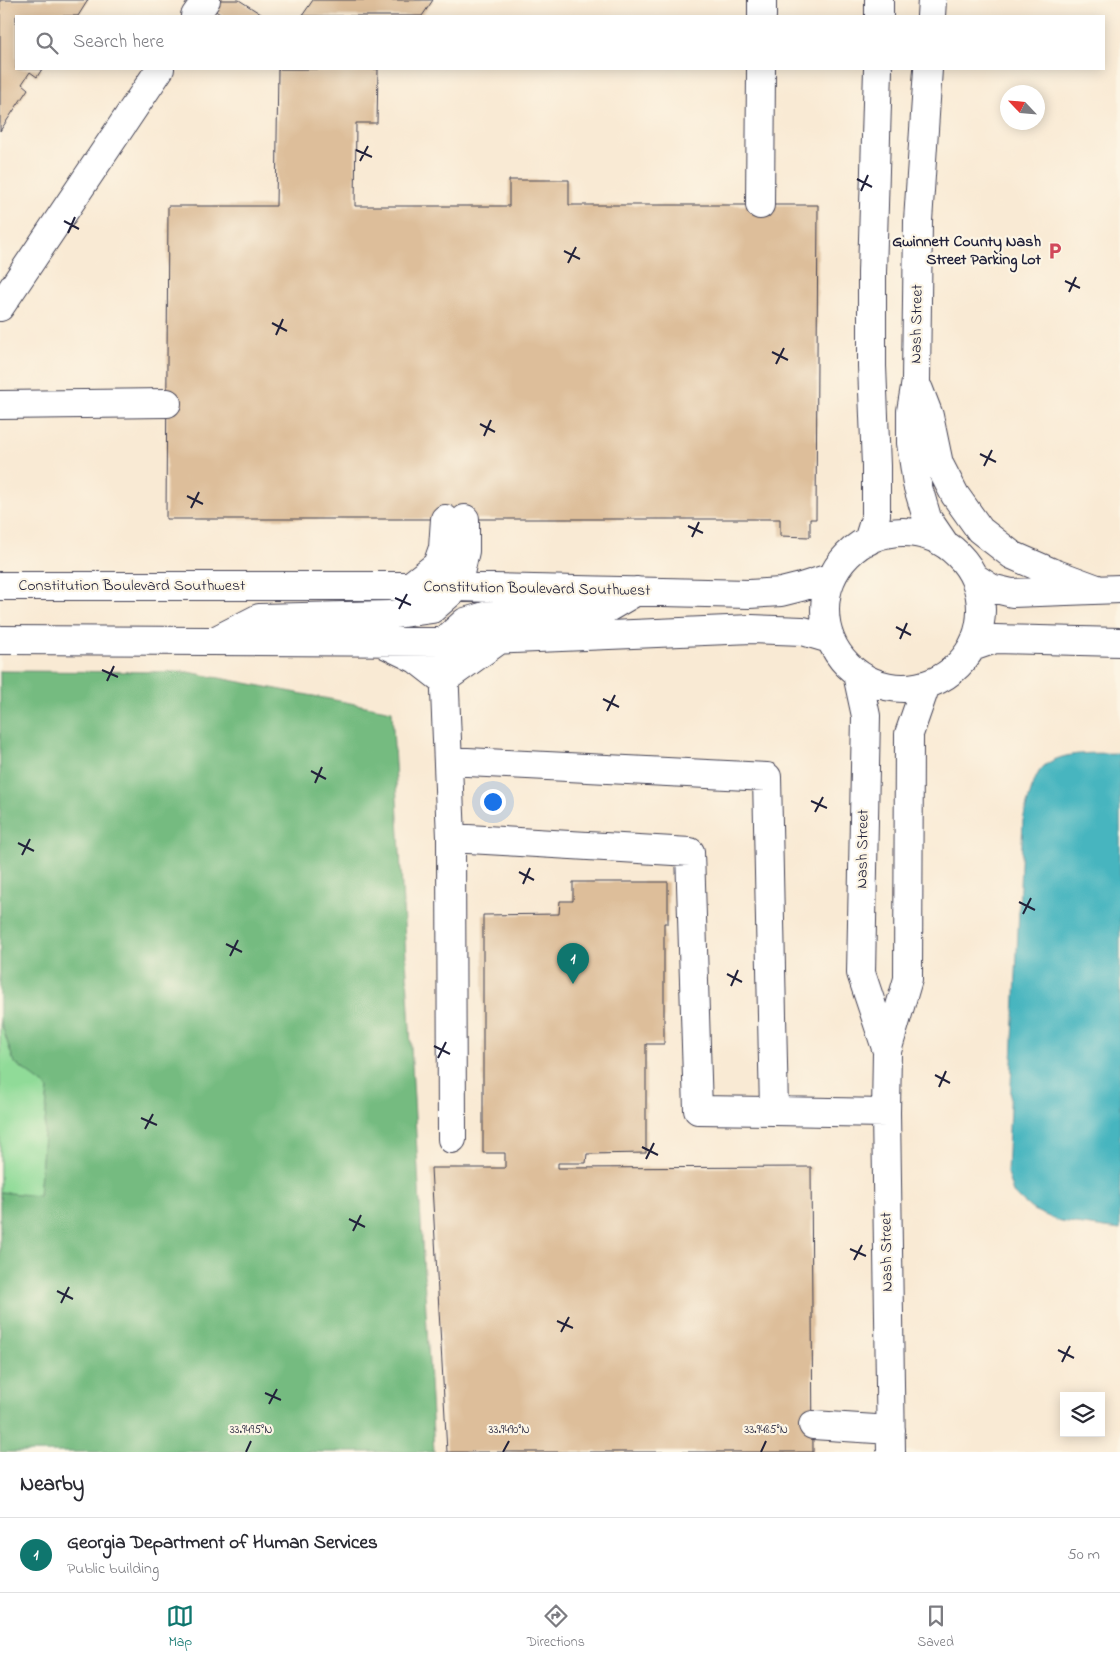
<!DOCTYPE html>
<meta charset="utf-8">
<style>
:root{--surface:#fff;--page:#f7f7f7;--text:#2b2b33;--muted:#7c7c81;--line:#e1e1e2;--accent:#0f766e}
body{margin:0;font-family:"Indie Flower",sans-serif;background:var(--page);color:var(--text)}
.controls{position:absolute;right:15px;bottom:15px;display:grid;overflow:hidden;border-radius:0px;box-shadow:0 2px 12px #0003}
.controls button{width:45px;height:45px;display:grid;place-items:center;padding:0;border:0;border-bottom:1px solid var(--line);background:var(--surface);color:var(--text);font:25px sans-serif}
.compass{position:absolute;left:1000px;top:85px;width:45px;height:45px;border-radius:50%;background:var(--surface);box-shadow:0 2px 12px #0003;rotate:296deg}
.you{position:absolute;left:492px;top:801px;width:18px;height:18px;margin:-12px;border:4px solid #fff;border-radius:50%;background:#1a73e8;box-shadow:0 0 0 8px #1a73e833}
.badge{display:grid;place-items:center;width:32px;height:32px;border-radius:50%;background:var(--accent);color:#fff;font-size:16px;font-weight:700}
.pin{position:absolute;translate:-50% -41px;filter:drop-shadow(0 1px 2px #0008)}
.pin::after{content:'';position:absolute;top:26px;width:18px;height:15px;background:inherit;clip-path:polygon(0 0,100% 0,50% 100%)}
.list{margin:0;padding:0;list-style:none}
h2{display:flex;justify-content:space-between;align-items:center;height:65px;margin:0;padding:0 20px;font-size:21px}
h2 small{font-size:16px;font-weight:400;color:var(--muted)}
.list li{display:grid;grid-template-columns:32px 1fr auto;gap:15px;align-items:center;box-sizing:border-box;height:75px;padding:0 20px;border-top:1px solid var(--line)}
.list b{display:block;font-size:19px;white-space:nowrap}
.list p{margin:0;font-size:16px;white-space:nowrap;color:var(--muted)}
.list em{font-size:16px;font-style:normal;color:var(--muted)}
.icon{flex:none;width:28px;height:28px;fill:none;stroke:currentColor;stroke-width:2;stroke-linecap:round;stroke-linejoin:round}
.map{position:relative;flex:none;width:1120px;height:1452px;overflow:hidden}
.search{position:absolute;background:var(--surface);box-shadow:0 2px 12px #0003;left:15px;right:15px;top:15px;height:55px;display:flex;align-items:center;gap:12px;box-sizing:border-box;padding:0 18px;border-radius:0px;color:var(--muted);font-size:19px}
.sheet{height:140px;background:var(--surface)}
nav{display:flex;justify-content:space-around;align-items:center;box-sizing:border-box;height:70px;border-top:1px solid var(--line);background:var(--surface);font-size:14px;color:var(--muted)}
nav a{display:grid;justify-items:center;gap:2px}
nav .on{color:var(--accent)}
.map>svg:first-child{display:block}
.green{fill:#90db98;stroke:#597e6a}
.forest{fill:#74bb80;stroke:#4b6e5e}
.water{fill:#46b5bf;stroke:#346c7d}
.building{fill:#ddbe9a}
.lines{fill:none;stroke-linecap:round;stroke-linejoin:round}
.minor-casing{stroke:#424052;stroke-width:30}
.minor{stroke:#fff;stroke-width:28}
.ticks{fill:none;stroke:#22223b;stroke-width:2}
.labels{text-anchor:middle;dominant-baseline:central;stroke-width:4.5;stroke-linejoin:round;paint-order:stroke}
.poi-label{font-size:16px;font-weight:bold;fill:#22223b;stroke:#fcf5e5;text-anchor:end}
.street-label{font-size:16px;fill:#22223b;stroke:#fcf5e5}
.ticks-label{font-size:12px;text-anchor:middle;fill:#22223b;stroke:#fcf5e5;stroke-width:4.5;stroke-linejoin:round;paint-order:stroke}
</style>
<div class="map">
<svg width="1120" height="1452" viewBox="0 0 1120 1452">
<rect width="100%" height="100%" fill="#fcf5e5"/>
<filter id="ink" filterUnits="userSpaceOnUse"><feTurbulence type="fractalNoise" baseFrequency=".02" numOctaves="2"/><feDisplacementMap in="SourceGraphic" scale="10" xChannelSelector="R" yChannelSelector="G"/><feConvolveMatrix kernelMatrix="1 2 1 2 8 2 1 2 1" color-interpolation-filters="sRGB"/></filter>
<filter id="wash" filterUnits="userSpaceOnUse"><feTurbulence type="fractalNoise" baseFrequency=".0096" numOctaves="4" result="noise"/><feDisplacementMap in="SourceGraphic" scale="20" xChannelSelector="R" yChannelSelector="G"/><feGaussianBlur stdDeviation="1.12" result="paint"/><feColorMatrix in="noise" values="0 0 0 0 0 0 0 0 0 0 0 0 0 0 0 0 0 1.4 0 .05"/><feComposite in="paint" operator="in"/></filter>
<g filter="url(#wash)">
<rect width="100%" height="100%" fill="#f9ead4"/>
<path class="green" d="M 0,1020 L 14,1062 L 48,1087 L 39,1197 L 0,1192 Z"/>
<path class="forest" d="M 0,671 L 188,672 L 392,711 L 434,1452 L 0,1452 L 0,1192 L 39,1196 L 48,1088 L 14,1062 L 0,1020 Z"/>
<path class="water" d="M 1120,753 L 1120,1230 L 1061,1222 L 1033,1210 L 1013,1193 L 1007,1173 L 1023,820 C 1027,806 1033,775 1044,766 C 1064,750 1096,754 1120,753 Z"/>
<g id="blocks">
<path class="building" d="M 0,0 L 88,0 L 78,16 L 16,16 L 16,69 L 42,69 L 37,77 L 30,72 L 22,84 L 28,89 L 0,131 Z
M 199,0 L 239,0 L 264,16 L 223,16 Z
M 313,0 L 433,0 L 422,16 L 302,16 Z
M 278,69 L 378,69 L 377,123 L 356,123 L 355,206 L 509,206 L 509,180 L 569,180 L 569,205 L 818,205 L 816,519 L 810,519 L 810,537 L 780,536 L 780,519 L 166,519 L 168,206 L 276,206 Z
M 573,882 L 668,882 L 668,923 L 664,923 L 664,1044 L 646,1044 L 646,1153 L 587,1154 L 586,1163 L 558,1163 L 558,1168 L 811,1167 L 813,1452 L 447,1452 L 431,1168 L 505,1168 L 505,1153 L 483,1153 L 483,915 L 559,914 L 560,901 L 573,901 Z"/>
</g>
</g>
<g filter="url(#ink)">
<use href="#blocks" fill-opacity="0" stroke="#424052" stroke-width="1"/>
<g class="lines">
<g class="minor-casing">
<path id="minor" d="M 195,16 L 206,0
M 762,16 L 762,0
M 879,16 L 879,0
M 931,16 L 932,0
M 928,69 L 918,221 L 916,381 L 911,411 L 911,443 L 917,484 L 927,518 L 944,543
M 760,205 L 761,69
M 0,307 L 160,69
M 919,390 L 929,416 L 939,464 L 955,495 L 980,530 L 1012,555 L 1051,572 L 1097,589
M 0,405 L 167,403
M825 610a78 78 0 1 1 156 0a78 78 0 1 1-156 0Z
M 868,541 L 876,515 L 876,466 L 872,366 L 872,273 L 878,69
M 974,577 L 991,588 L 1012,593 L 1120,589
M 0,586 L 410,586 L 749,594 L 781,592 L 801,587 L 832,577
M 410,586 L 437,565 L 443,548 L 445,519
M 637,591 L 601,612 L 495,613 L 465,622 L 443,642 L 451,838 L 690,852 L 698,1110 L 774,1111
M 218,639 L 259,618 L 389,615 L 432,609 L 457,587 L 465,551 L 465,519
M 0,640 L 443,642 L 752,629 L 803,631 L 830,639
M 387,645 L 416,659 L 443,680 L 499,640
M 972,647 L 995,639 L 1120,642
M 857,674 L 866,716 L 861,973 L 887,1051
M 448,761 L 767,777 L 774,1111 L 886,1113
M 451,838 L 452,1139
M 813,1425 L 891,1430
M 891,1452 L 886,1113 L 887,1051 L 908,979 L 909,734 L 926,685"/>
</g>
<use href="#minor" class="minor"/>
</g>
</g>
<path class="ticks" d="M 356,150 L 372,157M 360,161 L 368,146M 857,179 L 872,187M 861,191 L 868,175M 64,221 L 79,229M 68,233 L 75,217M 564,251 L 580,259M 568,263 L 576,247M 1065,281 L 1080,288M 1069,292 L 1076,277M 272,323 L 287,331M 276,335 L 283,319M 772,352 L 788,360M 776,364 L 784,348M 480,424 L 495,432M 484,436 L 491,420M 980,454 L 996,462M 984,466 L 992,450M 187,496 L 203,504M 191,508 L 199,492M 688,526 L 703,533M 692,537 L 699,522M 395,598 L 411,605M 399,609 L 407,594M 896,627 L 911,635M 900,639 L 907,623M 102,670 L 118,677M 107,681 L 114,666M 603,699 L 619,707M 607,711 L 615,695M 311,771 L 326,779M 315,783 L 322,767M 811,801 L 827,808M 815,812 L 823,797M 18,843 L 34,851M 22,855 L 30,839M 519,872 L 534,880M 523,884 L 530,868M 1019,902 L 1035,910M 1023,914 L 1031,898M 226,944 L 242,952M 230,956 L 238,940M 727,974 L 742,982M 731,986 L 738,970M 434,1046 L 450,1054M 438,1058 L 446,1042M 935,1075 L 950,1083M 939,1087 L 946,1071M 141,1118 L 157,1125M 145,1129 L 153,1114M 642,1147 L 658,1155M 646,1159 L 654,1143M 349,1219 L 365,1227M 353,1231 L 361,1215M 850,1249 L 866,1256M 854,1260 L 862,1245M 57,1291 L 73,1299M 61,1303 L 69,1287M 557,1321 L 573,1328M 561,1332 L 569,1317M 1058,1350 L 1074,1358M 1062,1362 L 1070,1346M 265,1393 L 281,1400M 269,1404 L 277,1389M 246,1452 L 251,1441M 503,1452 L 509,1441M 761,1452 L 766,1441"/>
<defs>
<g id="parking-bare" transform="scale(1.35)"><path d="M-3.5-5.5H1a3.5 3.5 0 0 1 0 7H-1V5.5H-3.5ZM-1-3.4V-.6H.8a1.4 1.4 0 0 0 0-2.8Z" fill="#d1495b" stroke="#fcf5e5" stroke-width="2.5" paint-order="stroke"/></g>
</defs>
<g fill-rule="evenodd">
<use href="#parking-bare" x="1055" y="251"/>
</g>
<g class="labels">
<g class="poi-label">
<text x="1041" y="242">Gwinnett County Nash<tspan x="1041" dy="18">Street Parking Lot</tspan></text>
</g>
<g class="street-label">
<text transform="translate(917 324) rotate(-89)">Nash Street</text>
<text x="132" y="586">Constitution Boulevard Southwest</text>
<text transform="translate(537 589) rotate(1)">Constitution Boulevard Southwest</text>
<text transform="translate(863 849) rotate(-89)">Nash Street</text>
<text transform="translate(887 1252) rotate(-91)">Nash Street</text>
</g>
</g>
<g class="ticks-label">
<text x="251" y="1433">33.9495°N</text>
<text x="509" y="1433">33.9490°N</text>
<text x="766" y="1433">33.9485°N</text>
</g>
</svg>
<div class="controls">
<button><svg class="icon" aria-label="layers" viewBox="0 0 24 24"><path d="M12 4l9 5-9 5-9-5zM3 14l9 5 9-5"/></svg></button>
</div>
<svg class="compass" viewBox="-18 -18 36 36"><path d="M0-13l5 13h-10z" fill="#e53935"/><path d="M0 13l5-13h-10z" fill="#7c7c81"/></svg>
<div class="you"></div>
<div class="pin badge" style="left:573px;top:984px">1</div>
<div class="search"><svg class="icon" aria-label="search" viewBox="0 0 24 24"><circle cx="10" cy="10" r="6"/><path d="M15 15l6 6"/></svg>Search here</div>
</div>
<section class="sheet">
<h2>Nearby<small></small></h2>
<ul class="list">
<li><span class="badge">1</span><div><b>Georgia Department of Human Services</b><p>Public building</p></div><em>50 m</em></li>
</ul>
</section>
<nav>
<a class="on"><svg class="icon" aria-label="map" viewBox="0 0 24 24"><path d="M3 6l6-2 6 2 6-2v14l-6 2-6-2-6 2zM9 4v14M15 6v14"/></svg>Map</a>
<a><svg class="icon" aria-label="directions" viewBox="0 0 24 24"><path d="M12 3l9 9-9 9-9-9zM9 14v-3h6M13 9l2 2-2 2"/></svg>Directions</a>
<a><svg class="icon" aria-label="saved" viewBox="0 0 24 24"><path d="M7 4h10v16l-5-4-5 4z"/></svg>Saved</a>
</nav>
